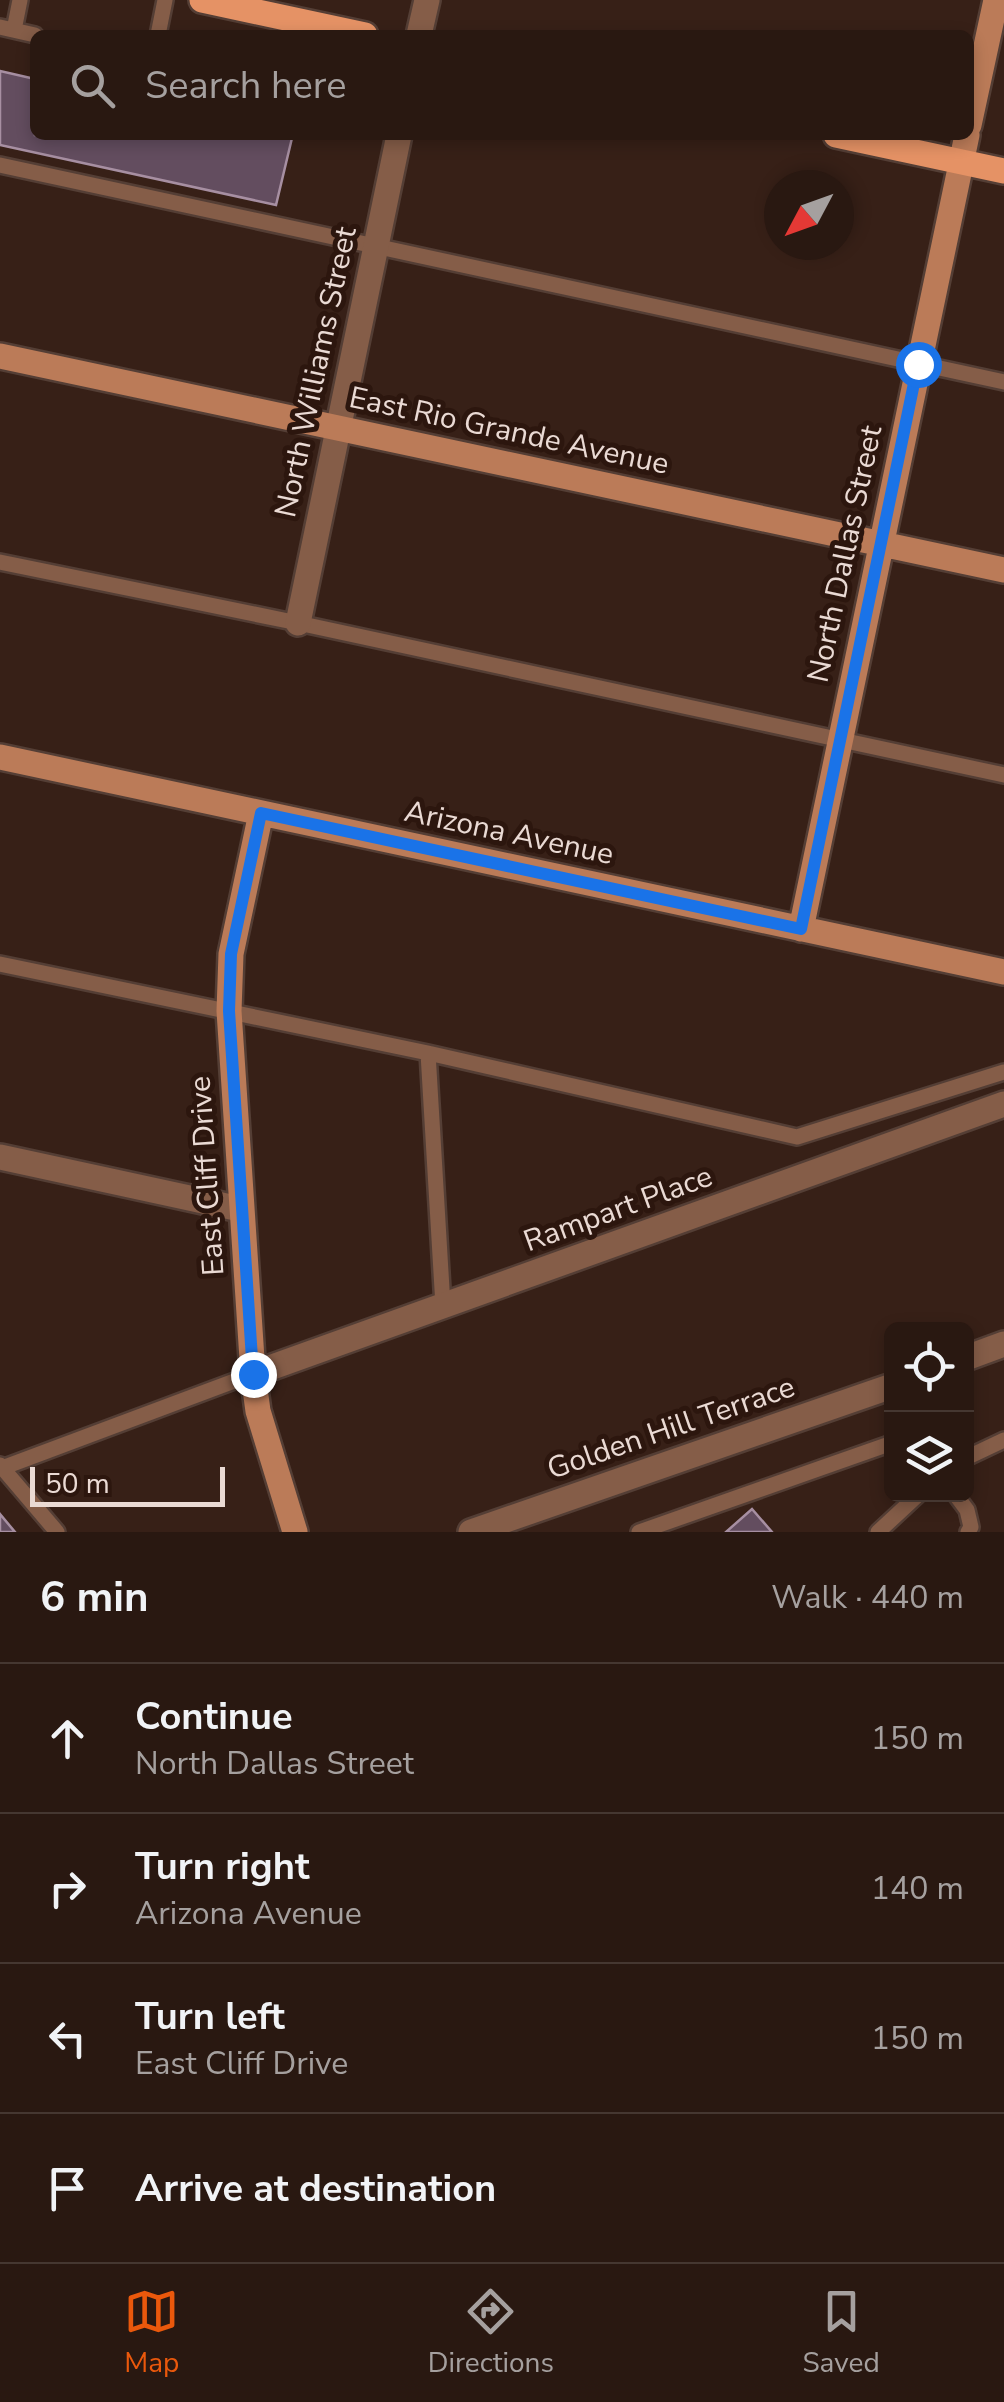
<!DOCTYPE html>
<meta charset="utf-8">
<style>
:root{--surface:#291811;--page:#31211a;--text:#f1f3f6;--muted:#a5a09f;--line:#453731;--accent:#ea580c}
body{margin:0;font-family:"Nunito Sans",sans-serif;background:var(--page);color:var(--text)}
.controls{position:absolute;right:30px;bottom:30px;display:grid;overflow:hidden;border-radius:15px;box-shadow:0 5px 15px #0003}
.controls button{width:90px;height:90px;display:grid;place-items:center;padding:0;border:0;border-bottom:2px solid var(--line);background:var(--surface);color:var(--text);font:50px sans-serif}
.compass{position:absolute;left:764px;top:170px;width:90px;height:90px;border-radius:50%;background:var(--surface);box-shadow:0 5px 15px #0003;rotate:229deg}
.scale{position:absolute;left:30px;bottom:25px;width:195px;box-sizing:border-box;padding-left:10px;border:5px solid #eadad4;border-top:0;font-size:28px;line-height:35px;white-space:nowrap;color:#eadad4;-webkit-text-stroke:8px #2c160e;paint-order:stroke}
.stop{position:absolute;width:30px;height:30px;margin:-22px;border:8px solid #1a73e8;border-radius:50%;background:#fff}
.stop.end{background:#1a73e8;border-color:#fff;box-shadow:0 2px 10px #0008}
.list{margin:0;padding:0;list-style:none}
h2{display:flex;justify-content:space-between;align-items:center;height:130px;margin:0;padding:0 40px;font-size:42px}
h2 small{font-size:32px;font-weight:400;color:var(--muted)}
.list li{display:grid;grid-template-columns:65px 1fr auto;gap:30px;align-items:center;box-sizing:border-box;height:150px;padding:0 40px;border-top:2px solid var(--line)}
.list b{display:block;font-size:38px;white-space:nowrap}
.list p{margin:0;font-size:32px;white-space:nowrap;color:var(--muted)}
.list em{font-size:32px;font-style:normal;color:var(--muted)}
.icon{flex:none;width:55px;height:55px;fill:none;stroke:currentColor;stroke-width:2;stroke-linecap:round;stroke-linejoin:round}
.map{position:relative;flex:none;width:1004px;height:1532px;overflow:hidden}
.search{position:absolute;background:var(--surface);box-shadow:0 5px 15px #0003;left:30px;right:30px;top:30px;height:110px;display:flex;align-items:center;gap:25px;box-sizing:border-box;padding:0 35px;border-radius:15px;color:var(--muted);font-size:38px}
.sheet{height:730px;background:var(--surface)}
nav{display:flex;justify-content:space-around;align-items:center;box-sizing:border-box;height:140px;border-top:2px solid var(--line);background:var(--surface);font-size:28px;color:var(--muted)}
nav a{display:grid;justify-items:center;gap:5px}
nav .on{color:var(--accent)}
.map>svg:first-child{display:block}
.building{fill:#634d5f;stroke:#a78fa2;stroke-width:2.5}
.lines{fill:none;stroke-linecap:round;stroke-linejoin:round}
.lane-casing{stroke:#543e35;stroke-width:20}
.street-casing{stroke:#543e35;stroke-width:30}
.secondary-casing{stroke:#543e35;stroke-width:30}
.primary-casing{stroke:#543e35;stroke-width:30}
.lane{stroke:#855d48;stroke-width:15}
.street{stroke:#855d48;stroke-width:25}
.secondary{stroke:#bb7b58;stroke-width:25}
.primary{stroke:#e59265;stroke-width:25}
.route{stroke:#1a73e8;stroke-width:12}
.labels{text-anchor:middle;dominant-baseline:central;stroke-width:10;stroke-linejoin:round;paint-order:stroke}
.street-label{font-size:30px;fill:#eadad4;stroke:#2c160e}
</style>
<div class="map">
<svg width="1004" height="1532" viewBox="0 0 1004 1532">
<rect width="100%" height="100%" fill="#372017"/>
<path class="building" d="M 0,71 L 35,79 L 35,135 L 279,135 L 292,138 L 276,205 L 0,145 Z
M 752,1509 L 772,1532 L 726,1532 Z
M 0,1514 L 15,1532 L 0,1532 Z"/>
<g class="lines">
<g class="lane-casing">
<path id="lane" d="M 0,27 L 35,35
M 14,30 L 20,0
M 158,35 L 165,0
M 0,165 L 1004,382
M 0,562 L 298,623 L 1004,775
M 0,964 L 428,1053 L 797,1137 L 1004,1072
M 428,1053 L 443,1306
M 966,1458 L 1004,1440
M 0,1465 L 57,1532
M 2,1468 L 253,1374
M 955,1494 L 967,1510 L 971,1527 L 968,1532
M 639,1532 L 892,1443
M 878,1532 L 919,1494"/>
</g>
<g class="street-casing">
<path id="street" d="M 419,35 L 427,0
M 298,623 L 399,135
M 0,1157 L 240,1209
M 966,1358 L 1004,1344
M 253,1374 L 1004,1104
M 471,1532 L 892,1386"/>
</g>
<g class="secondary-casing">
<path id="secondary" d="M 969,125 L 996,0
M 0,356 L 1004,570
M 0,757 L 1004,972
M 261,813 L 231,954 L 229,1011 L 253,1374 L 258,1411 L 295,1532
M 801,929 L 967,135"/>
</g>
<g class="primary-casing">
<path id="primary" d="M 202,0 L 365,35
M 836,135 L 1004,171"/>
</g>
<use href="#lane" class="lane"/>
<use href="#street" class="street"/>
<use href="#secondary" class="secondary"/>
<use href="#primary" class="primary"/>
</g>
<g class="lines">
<path class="route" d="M 253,1374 L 229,1011 L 231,954 L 261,813 L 801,929 L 918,364"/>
</g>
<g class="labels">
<g class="street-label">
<text transform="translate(316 372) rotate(-78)">North Williams Street</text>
<text transform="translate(509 431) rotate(12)">East Rio Grande Avenue</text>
<text transform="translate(845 554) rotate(-78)">North Dallas Street</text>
<text transform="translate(509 833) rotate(12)">Arizona Avenue</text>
<text transform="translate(207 1176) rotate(-94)">East Cliff Drive</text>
<text transform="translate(618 1209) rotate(-20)">Rampart Place</text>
<text transform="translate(671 1428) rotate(-19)">Golden Hill Terrace</text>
</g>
</g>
</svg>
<div class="controls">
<button><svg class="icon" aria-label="locate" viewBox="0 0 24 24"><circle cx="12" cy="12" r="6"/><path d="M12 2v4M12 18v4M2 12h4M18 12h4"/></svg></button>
<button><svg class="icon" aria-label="layers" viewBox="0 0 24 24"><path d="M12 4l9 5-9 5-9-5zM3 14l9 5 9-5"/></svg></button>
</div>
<svg class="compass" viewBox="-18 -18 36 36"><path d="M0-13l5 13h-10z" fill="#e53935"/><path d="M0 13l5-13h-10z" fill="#a5a09f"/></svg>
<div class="scale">50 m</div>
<div class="stop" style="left:918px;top:364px"></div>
<div class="stop end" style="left:253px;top:1374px"></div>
<div class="search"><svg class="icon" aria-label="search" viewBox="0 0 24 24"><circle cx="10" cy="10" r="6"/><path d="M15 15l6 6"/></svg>Search here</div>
</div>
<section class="sheet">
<h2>6 min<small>Walk · 440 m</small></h2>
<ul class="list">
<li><svg class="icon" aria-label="ahead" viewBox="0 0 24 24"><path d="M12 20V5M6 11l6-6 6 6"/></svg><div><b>Continue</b><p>North Dallas Street</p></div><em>150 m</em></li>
<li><svg class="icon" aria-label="right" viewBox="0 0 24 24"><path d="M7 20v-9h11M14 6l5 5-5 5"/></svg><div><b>Turn right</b><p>Arizona Avenue</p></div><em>140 m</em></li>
<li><svg class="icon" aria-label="left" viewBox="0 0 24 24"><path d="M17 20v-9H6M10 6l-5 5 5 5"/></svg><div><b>Turn left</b><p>East Cliff Drive</p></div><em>150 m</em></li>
<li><svg class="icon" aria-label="arrive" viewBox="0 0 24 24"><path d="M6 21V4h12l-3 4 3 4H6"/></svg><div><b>Arrive at destination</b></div></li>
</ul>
</section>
<nav>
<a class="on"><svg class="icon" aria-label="map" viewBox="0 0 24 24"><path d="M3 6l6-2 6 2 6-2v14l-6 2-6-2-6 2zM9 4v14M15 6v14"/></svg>Map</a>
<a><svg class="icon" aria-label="directions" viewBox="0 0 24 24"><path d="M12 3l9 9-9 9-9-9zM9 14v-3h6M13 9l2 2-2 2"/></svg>Directions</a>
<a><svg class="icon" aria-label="saved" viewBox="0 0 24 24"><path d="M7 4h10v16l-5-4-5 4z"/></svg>Saved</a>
</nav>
